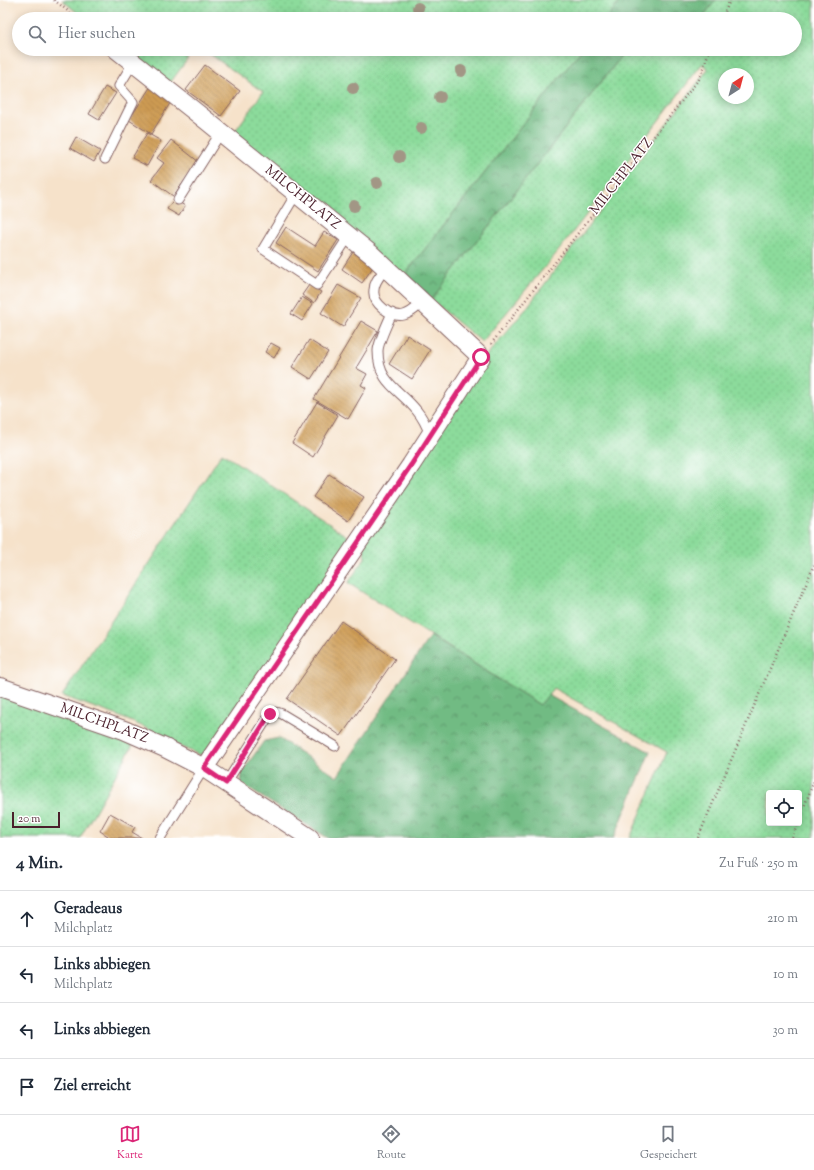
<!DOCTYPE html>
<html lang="de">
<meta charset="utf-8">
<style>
:root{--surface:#fff;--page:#f2f2f3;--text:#1f2937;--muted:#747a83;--line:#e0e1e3;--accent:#db2777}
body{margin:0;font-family:"Sorts Mill Goudy",serif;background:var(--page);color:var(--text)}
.controls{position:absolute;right:12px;bottom:12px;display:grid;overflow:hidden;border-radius:4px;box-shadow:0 2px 10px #0003}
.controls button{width:36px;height:36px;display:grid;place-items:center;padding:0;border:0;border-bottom:1px solid var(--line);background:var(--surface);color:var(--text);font:20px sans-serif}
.compass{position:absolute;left:718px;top:68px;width:36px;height:36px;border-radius:50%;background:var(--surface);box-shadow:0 2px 10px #0003;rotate:36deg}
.scale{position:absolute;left:12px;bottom:10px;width:48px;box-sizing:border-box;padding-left:4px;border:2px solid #4a1f2b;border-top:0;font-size:11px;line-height:14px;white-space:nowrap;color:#4a1f2b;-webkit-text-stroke:3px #fff;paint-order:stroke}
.stop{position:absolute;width:12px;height:12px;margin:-9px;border:3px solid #db2777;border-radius:50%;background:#fff}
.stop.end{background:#db2777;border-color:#fff;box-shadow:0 1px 4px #0008}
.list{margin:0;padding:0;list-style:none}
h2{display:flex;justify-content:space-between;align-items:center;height:52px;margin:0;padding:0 16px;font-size:17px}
h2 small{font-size:13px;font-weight:400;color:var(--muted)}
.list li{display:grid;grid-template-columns:26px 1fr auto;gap:12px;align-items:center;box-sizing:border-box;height:56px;padding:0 16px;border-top:1px solid var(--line)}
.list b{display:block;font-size:15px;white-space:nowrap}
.list p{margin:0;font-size:13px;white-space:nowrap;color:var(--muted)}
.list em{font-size:13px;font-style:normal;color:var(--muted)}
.icon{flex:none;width:22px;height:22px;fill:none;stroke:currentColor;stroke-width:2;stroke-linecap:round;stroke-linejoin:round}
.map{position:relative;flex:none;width:814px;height:838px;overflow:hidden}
.search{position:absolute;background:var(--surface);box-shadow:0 2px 10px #0003;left:12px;right:12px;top:12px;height:44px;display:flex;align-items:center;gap:10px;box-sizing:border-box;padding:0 14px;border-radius:22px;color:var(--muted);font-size:15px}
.sheet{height:276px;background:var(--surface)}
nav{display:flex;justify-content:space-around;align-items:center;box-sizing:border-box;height:56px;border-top:1px solid var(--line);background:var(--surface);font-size:11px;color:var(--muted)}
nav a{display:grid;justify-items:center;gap:2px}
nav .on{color:var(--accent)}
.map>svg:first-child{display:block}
.grass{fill:url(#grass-dots);stroke:#6b7d63;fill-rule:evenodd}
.forest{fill:url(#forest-crowns);stroke:#5e6d57}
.building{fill:url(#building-back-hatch)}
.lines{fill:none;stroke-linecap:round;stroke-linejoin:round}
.service-casing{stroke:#866363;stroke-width:11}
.minor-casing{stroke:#866363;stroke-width:20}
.path{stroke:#866363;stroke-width:2.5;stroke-dasharray:1 3;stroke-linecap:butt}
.service{stroke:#fff;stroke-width:9}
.minor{stroke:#fff;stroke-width:18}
.tree{fill:#a29685}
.route{stroke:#db2777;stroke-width:5}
.labels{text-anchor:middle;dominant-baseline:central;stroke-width:3;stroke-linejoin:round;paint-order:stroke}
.street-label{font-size:14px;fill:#4a1f2b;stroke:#fff}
</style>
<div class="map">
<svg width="814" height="838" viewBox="0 0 814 838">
<defs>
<pattern id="grass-dots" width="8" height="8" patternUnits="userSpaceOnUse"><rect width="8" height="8" fill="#8cdb9b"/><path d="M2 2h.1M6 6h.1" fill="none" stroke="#7abc86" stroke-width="1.8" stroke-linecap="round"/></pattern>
<pattern id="forest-crowns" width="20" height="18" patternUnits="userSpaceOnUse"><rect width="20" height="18" fill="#71bb83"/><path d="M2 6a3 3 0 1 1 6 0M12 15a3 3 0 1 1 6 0" fill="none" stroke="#5f976b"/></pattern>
<pattern id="building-back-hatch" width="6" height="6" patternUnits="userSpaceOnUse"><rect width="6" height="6" fill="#ce9b53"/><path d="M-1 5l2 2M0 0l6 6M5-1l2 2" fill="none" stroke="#a97e45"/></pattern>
</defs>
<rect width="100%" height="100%" fill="#fff"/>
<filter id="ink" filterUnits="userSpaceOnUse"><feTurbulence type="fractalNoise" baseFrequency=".025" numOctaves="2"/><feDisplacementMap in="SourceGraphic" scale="8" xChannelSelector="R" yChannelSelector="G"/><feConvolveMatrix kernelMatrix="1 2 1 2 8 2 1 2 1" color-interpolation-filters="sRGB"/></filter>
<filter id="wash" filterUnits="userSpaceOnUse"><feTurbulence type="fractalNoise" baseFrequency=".012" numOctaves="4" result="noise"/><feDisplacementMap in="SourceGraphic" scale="16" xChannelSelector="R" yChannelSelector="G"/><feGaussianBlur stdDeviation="0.9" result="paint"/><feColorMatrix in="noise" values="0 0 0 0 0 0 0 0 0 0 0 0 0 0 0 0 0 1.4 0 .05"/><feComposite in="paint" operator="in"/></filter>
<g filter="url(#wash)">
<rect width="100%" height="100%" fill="#f6e2ca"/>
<path class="grass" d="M 62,0 L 621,0 L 606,19 L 85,19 Z
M 716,0 L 814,0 L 814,838 L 630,838 L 667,752 L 553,688 L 541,706 L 348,583 L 365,558 L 363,540 L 485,357 L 525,310 L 708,69 L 702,64 L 560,249 L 482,342 L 431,300 L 627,49 L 795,49 L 795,19 L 701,19 ZM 724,74 L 748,74 L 748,98 L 724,98 ZM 769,793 L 799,793 L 799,823 L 769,823 Z
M 126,49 L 195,49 L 170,83 Z
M 203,49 L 582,49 L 403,277 L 233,134 L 263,92 Z
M 222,453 L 352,539 L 205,757 L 181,747 L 158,733 L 116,715 L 62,696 Z
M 0,695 L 135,741 L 80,838 L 0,838 Z"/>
<path class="forest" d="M 621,0 L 716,0 L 701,19 L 606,19 Z
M 582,49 L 627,49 L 431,300 L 403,277 Z
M 430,636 L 540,705 L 548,695 L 650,752 L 614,838 L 328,838 L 241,784 L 242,772 L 264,741 L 279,738 L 337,777 Z"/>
<g id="blocks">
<path class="building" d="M 205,65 L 240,91 L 221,116 L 186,90 Z
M 151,86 L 172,100 L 151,134 L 129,120 Z
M 105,87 L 116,93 L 99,120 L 89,114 Z
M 147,133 L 161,141 L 147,166 L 132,158 Z
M 76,137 L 100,151 L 94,162 L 70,148 Z
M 171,140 L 199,162 L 173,196 L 151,180 L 164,163 L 157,158 Z
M 174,199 L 185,206 L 179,216 L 167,209 Z
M 286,227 L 315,246 L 324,232 L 338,240 L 318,271 L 276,243 Z
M 353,252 L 373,267 L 362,283 L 342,269 Z
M 309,285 L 321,292 L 314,303 L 302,295 Z
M 338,285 L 361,298 L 343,327 L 321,313 Z
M 302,297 L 313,304 L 302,321 L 291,314 Z
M 361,321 L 378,331 L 356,368 L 367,374 L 361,385 L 366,388 L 348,419 L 314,399 Z
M 407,335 L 430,350 L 412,379 L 389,364 Z
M 309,340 L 328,352 L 311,379 L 292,367 Z
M 271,343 L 280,348 L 274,358 L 265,352 Z
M 317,402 L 338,415 L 313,457 L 292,443 Z
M 329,474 L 364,497 L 348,521 L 313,497 Z
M 341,621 L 395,659 L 341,736 L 287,699 Z
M 110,813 L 135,827 L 132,832 L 142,838 L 107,838 L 108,836 L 100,831 Z"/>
</g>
</g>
<g filter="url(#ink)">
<use href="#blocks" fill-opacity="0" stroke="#866363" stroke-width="1"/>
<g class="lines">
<g class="service-casing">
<path id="service" d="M 105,159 L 133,102 L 119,86 L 133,63
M 296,194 L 263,249 L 317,285 L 349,236
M 178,200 L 221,132
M 386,268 C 381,275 374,281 374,290 C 372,303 391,318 404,315 C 412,313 417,307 423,302
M 392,313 C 388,322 378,343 378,351 C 378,384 400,389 417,411 C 423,418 427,427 430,435
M 226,783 L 270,714 C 274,711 278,712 282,714 L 335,746
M 160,838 L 204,768"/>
</g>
<g class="minor-casing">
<path id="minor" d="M 116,49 L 207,121 L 371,254 L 481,357 L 411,465 L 204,768
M 0,687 L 124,730 L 165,748 L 204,768 L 310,838"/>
</g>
<path class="path" d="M 54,0 L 78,19
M 722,19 L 730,0
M 491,344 L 699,79 L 710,49
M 799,820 L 814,781
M 698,838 L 814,565
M 792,838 L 798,823"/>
<use href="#service" class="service"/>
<use href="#minor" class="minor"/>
</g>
<g class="tree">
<circle cx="418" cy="8" r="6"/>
<circle cx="461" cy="71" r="6"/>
<circle cx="353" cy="88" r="6"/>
<circle cx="440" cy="97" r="6"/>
<circle cx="421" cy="128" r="6"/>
<circle cx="399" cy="157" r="6"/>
<circle cx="377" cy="183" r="6"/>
<circle cx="354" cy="206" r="6"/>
</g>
</g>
<g class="lines" filter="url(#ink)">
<path class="route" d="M 270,714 L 226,783 L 204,768 L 411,465 L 481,357"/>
</g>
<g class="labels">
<g class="street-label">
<text transform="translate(622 177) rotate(-52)">MILCHPLATZ</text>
<text transform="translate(302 198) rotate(39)">MILCHPLATZ</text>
<text transform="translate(104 724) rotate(20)">MILCHPLATZ</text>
</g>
</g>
</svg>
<div class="controls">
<button><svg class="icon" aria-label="locate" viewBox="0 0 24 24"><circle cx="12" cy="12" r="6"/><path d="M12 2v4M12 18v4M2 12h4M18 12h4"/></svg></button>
</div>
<svg class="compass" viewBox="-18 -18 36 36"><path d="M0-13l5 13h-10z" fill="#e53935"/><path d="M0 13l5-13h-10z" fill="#747a83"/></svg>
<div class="scale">20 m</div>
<div class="stop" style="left:481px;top:357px"></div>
<div class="stop end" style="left:270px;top:714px"></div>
<div class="search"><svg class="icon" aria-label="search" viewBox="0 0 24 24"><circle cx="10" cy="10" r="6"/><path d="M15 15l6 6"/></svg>Hier suchen</div>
</div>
<section class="sheet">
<h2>4 Min.<small>Zu Fuß · 250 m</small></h2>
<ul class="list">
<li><svg class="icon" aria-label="ahead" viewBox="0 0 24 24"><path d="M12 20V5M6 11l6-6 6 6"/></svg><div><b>Geradeaus</b><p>Milchplatz</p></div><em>210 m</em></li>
<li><svg class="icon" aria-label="left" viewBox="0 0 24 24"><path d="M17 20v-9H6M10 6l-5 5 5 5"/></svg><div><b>Links abbiegen</b><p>Milchplatz</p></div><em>10 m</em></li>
<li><svg class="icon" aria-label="left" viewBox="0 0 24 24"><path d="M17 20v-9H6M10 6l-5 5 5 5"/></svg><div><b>Links abbiegen</b></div><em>30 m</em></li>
<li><svg class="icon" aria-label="arrive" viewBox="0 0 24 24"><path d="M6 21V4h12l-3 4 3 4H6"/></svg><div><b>Ziel erreicht</b></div></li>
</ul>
</section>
<nav>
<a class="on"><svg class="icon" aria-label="map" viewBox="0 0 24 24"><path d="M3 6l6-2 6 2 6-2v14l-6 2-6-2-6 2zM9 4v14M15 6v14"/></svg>Karte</a>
<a><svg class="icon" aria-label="directions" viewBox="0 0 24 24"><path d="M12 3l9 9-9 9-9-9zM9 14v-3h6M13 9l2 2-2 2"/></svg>Route</a>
<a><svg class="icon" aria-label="saved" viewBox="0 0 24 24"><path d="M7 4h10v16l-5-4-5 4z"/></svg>Gespeichert</a>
</nav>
